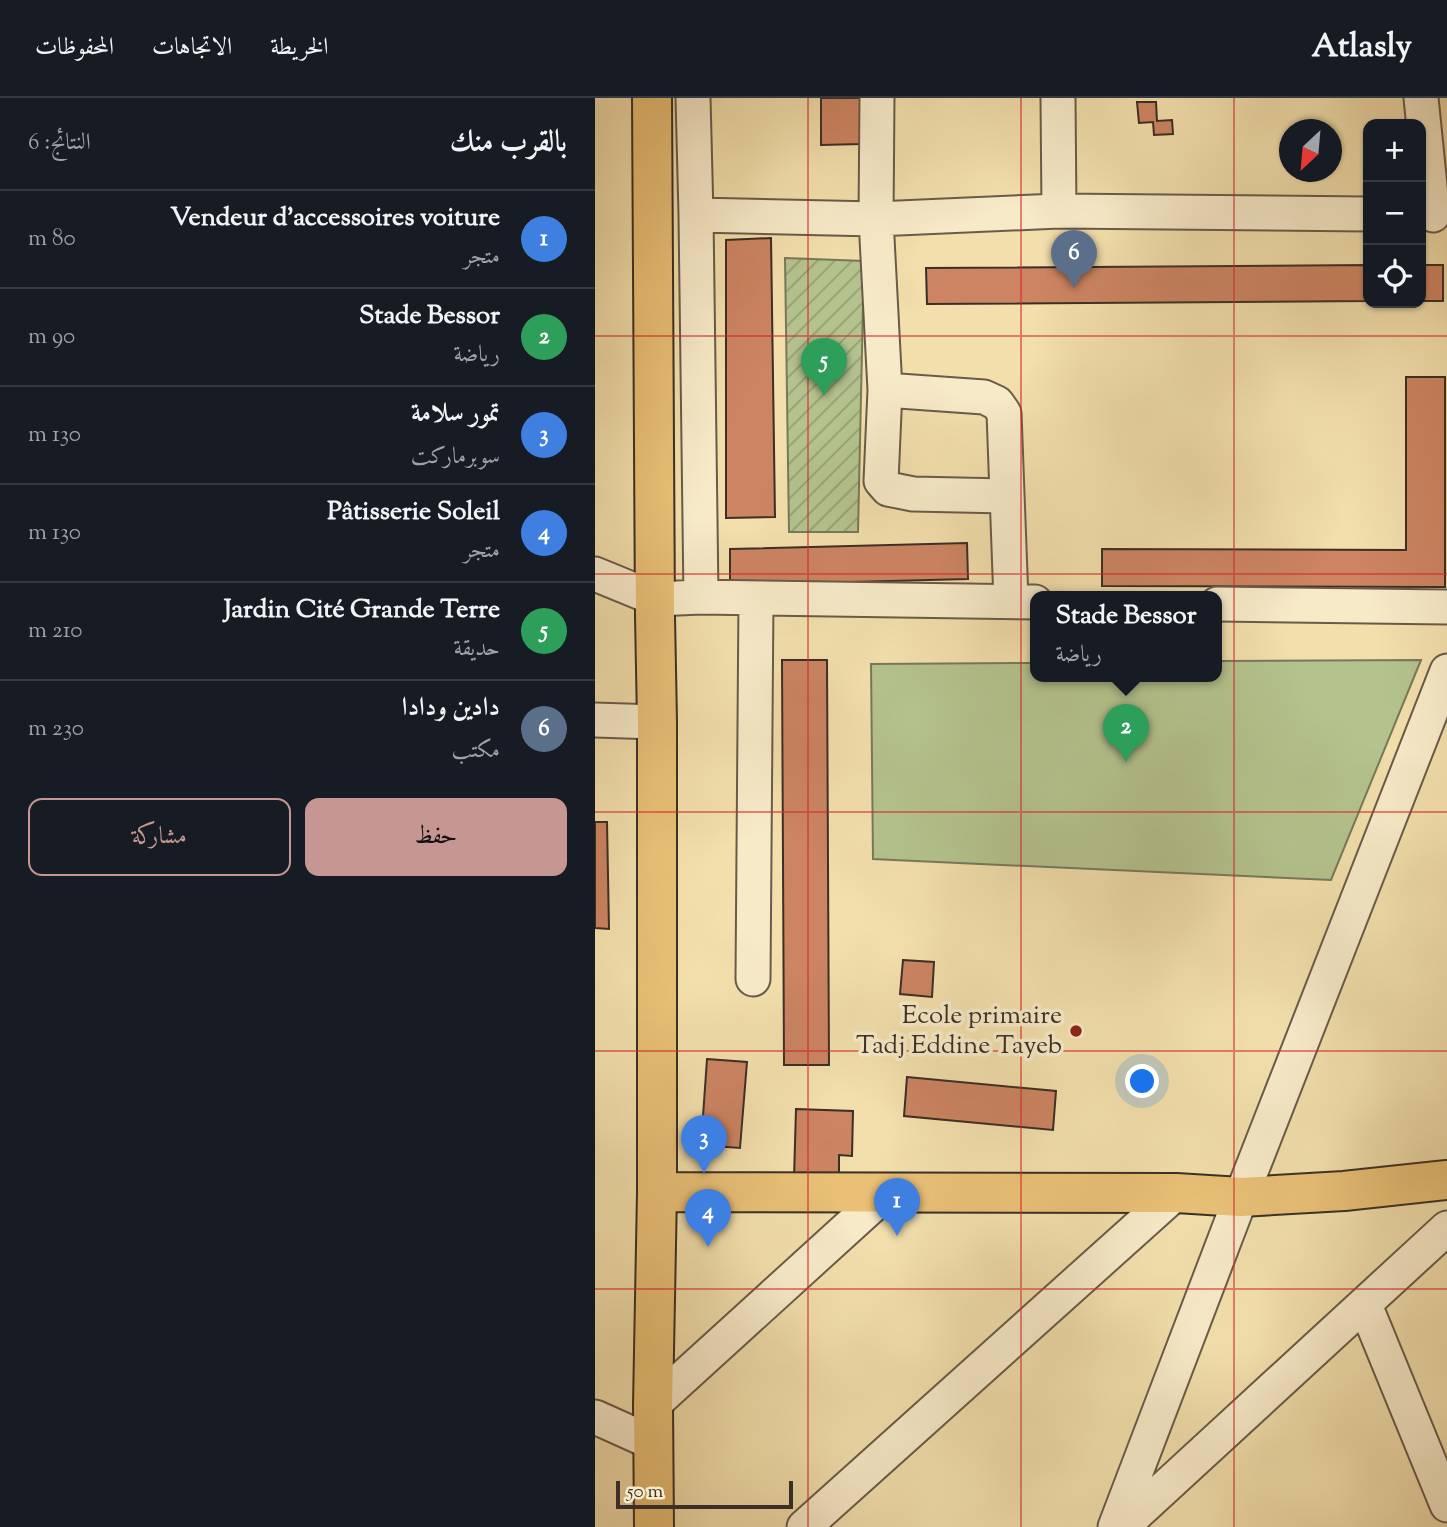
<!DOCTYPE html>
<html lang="ar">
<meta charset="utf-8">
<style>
:root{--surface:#171b24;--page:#242831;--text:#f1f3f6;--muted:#9ea1a6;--line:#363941;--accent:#c59692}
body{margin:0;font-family:"Sorts Mill Goudy",Amiri,serif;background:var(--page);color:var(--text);direction:rtl}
.controls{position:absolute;right:21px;top:21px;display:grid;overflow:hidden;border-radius:14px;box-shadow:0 2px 5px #0004}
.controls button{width:63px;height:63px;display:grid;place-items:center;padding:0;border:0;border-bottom:2px solid var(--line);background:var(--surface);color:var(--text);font:35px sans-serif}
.compass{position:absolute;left:684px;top:21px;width:63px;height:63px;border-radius:50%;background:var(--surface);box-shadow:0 2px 5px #0004;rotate:206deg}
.scale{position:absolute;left:21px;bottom:18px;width:177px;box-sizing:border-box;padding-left:7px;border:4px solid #3b2f26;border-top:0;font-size:19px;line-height:24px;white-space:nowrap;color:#3b2f26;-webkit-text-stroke:5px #f7eac9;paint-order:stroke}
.you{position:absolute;left:548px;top:984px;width:24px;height:24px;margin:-18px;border:5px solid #fff;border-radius:50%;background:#1a73e8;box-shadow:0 0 0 10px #1a73e833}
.badge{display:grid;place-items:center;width:46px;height:46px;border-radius:50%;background:var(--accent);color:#fff;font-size:23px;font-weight:700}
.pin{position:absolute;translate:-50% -58px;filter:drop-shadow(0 2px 4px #0008)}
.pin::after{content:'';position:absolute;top:37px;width:24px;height:21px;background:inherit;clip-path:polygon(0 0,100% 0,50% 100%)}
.popup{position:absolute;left:435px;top:493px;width:192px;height:91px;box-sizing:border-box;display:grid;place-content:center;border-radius:14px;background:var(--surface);filter:drop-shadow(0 2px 5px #0005);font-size:23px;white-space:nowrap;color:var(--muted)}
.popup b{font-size:26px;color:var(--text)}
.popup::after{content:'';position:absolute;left:50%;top:100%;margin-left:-14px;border:14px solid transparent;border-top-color:var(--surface)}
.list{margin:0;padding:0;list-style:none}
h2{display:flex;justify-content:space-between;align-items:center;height:91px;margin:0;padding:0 28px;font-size:30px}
h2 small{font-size:23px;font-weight:400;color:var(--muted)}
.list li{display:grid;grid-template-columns:46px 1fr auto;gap:21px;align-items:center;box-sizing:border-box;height:98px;padding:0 28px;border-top:2px solid var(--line)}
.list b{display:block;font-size:26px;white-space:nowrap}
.list p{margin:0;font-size:23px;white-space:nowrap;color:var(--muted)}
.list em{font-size:23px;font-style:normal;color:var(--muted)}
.actions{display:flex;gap:14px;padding:21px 28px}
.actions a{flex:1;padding:16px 0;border:2px solid var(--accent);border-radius:14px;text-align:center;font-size:24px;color:var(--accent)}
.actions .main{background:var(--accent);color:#111}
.icon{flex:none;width:38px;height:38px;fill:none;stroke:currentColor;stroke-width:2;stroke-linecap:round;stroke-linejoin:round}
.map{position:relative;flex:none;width:852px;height:1429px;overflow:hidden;direction:ltr}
header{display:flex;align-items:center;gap:42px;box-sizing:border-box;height:98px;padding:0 35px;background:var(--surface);border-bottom:2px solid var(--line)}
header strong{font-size:33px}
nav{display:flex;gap:38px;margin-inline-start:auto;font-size:24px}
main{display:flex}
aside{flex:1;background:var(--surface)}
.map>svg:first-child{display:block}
.park{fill:#b4c38e;stroke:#78795a;stroke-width:2}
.garden{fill:url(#garden-furrows);stroke:#78795a;stroke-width:2}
.building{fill:#cc8462;stroke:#3b2f26;stroke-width:2}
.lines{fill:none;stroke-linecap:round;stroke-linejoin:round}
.minor-casing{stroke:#695b48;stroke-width:37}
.major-casing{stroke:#3b2f26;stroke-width:42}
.minor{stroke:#f7eac9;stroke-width:33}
.major{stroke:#e9c076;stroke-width:38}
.grid{fill:none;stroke:#d62828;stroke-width:2;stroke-opacity:0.55}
.poi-dot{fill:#8f2418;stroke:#f7eac9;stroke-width:2.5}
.labels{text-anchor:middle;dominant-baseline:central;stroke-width:7;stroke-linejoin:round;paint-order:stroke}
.poi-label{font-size:26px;fill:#3b2f26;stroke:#f7eac9;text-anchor:end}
</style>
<header>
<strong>Atlasly</strong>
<nav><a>الخريطة</a><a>الاتجاهات</a><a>المحفوظات</a></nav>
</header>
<main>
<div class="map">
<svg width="852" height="1429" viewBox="0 0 852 1429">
<defs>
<pattern id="garden-furrows" width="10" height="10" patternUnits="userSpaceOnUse" patternTransform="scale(1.75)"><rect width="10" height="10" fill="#b4c38e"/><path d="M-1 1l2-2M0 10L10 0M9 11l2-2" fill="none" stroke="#949f74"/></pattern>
</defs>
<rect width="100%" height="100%" fill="#f2dfac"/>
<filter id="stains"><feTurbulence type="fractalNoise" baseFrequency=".00286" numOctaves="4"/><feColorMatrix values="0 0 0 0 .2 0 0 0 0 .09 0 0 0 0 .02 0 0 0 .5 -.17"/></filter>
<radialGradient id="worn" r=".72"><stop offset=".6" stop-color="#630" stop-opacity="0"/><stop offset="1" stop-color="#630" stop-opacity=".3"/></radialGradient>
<path class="park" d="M 826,562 L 736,782 L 278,761 L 276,566 L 440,565 L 440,578 L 622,578 L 622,563 Z"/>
<path class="garden" d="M 190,160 L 269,163 L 263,434 L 194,434 Z"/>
<path class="building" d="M 226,0 L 265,0 L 266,46 L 226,47 Z
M 542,4 L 561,4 L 562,23 L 577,22 L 578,36 L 559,37 L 558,24 L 544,25 Z
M 176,140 L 180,419 L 131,420 L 131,142 Z
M 773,167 L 773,203 L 332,206 L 331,170 Z
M 826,167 L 848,167 L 848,203 L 826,203 Z
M 811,279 L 850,279 L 850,489 L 507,488 L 507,451 L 811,452 Z
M 372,445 L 373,481 L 135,487 L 135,451 Z
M 187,562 L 232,562 L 234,967 L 189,967 Z
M 0,724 L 12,724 L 14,831 L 0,830 Z
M 308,862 L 339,864 L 337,899 L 305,896 Z
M 112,961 L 152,964 L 145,1050 L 106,1047 Z
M 312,979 L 461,993 L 458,1032 L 309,1018 Z
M 201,1011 L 258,1013 L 257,1058 L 244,1057 L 244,1081 L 199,1080 Z"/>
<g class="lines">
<g class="minor-casing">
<path id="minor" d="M 98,0 L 101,117
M 282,0 L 281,121 L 290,292 L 389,299 L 402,305 L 409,315 L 416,503
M 463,0 L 464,113
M 826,0 L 838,117
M 290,292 L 286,383 L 293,391 L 318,396 L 411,398
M 0,476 L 61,501 L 106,499 L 440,504
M 106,499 L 101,117 L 281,121 L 464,113 L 773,116
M 622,506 L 852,509
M 0,622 L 62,624
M 158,881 L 161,500
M 770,1207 L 852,1407
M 58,1307 L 291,1095
M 0,1319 L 58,1345
M 209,1429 L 581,1095
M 520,1429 L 646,1099 L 852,573
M 527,1429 L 852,1130"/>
</g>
<g class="major-casing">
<path id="major" d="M 57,0 L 60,518 L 62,624 L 62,1094 L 58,1307 L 59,1429
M 62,1094 L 581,1095 L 646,1099 L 749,1093 L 852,1082"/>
</g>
<use href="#minor" class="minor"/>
<use href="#major" class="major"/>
</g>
<path class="grid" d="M 213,0 L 213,1429M 426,0 L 426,1429M 639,0 L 639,1429M 0,238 L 852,238M 0,476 L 852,476M 0,714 L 852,714M 0,953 L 852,953M 0,1191 L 852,1191"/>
<circle class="poi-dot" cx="481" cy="933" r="7"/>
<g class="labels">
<g class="poi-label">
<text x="467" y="918">Ecole primaire<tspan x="467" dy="30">Tadj Eddine Tayeb</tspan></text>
</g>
</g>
<rect width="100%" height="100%" filter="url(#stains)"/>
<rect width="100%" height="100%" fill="url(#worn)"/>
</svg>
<div class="controls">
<button>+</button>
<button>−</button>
<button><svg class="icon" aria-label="locate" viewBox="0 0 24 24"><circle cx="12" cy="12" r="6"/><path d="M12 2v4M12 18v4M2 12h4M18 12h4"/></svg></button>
</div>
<svg class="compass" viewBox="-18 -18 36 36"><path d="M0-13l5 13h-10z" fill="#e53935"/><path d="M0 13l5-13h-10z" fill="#9ea1a6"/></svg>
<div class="scale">50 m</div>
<div class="you"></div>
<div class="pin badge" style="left:302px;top:1138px;background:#3f7fe0">1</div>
<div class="pin badge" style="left:531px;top:664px;background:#2e9e5b">2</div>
<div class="popup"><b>Stade Bessor</b>رياضة</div>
<div class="pin badge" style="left:109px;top:1075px;background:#3f7fe0">3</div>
<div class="pin badge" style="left:113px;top:1149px;background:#3f7fe0">4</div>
<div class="pin badge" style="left:229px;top:298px;background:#2e9e5b">5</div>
<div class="pin badge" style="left:479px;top:190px;background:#5c6f8a">6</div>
</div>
<aside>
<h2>بالقرب منك<small>النتائج: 6</small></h2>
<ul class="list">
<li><span class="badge" style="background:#3f7fe0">1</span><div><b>Vendeur d'accessoires voiture</b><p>متجر</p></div><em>80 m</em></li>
<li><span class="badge" style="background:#2e9e5b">2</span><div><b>Stade Bessor</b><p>رياضة</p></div><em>90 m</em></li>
<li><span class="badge" style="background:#3f7fe0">3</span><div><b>تمور سلامة</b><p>سوبرماركت</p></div><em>130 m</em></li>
<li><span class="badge" style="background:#3f7fe0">4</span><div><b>Pâtisserie Soleil</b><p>متجر</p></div><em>130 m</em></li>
<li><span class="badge" style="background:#2e9e5b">5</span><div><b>Jardin Cité Grande Terre</b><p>حديقة</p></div><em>210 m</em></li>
<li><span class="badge" style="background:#5c6f8a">6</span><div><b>دادين ودادا</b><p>مكتب</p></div><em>230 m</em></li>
</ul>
<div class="actions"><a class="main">حفظ</a><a>مشاركة</a></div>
</aside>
</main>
